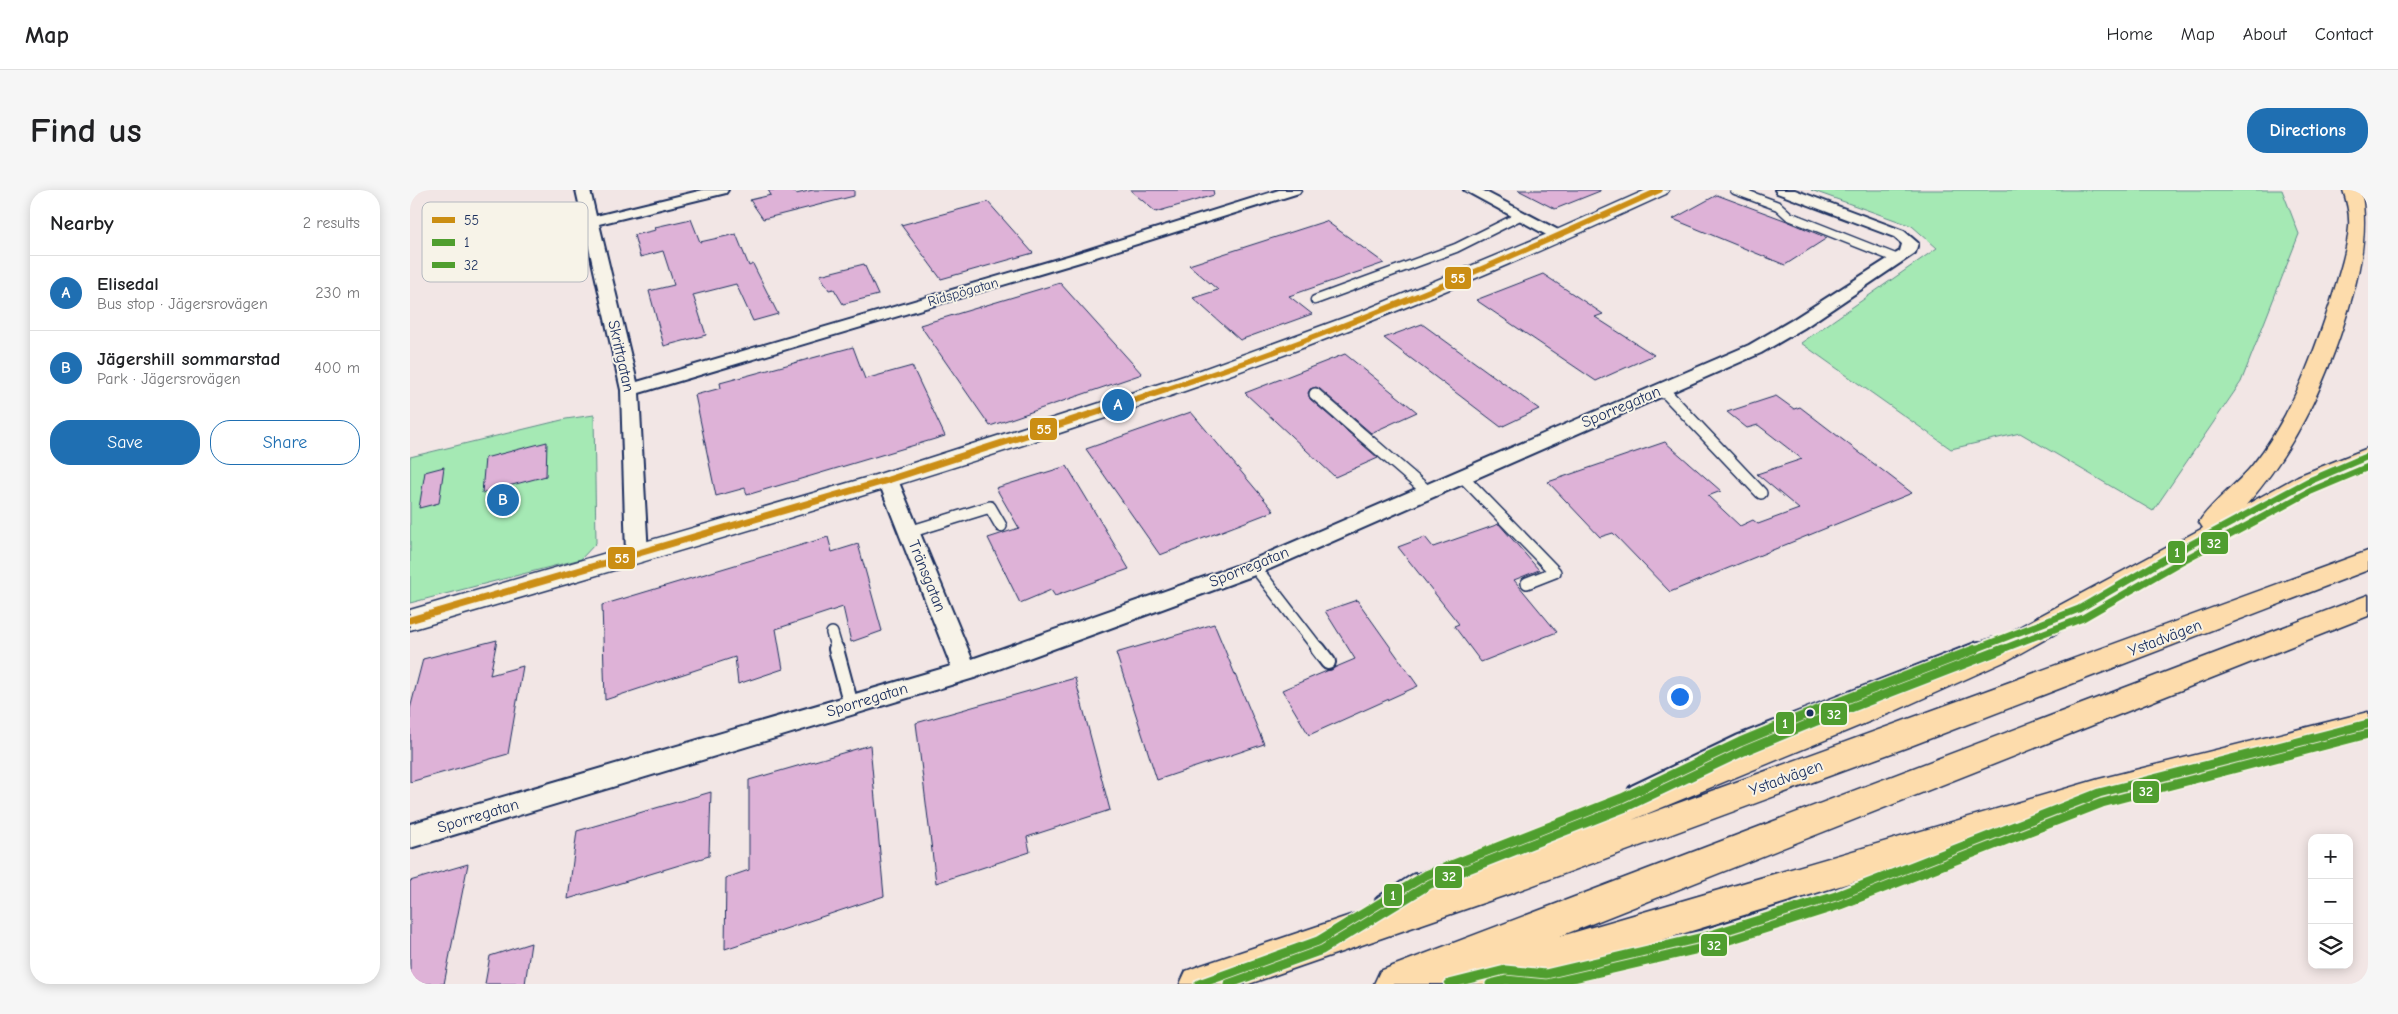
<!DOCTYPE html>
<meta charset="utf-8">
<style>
:root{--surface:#fff;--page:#f6f6f6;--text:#202124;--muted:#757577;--line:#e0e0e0;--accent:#1f6fb2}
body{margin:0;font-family:"Comic Neue",sans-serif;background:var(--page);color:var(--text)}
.controls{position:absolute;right:15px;bottom:15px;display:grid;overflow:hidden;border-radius:10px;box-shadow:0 2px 12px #0003}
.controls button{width:45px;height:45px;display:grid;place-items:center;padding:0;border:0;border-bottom:1px solid var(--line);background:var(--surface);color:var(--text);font:25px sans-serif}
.you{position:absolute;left:1269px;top:506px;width:18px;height:18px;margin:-12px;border:4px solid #fff;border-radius:50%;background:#1a73e8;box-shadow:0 0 0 8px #1a73e833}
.badge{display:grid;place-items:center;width:32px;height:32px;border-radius:50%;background:var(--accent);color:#fff;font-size:16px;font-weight:700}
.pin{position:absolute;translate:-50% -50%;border:2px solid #fff;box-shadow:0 1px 5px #0006}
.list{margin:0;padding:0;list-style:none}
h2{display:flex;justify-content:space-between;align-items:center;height:65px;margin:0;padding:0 20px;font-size:21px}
h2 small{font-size:16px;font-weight:400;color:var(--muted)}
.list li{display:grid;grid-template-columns:32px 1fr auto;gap:15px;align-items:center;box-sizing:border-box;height:75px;padding:0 20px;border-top:1px solid var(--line)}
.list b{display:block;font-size:19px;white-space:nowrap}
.list p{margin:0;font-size:16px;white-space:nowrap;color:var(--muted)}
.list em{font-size:16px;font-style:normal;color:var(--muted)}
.actions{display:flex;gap:10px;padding:15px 20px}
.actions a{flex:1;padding:11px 0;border:1px solid var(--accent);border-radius:20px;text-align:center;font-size:18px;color:var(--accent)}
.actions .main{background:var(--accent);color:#fff}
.icon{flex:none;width:28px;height:28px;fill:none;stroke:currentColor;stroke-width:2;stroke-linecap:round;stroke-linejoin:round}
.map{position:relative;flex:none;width:1958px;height:794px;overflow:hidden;border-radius:20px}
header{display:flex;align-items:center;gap:30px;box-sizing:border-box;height:70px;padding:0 25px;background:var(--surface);border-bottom:1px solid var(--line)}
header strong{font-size:24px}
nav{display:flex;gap:28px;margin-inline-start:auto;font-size:18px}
.intro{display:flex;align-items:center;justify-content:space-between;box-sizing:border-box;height:120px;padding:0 30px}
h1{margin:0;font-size:35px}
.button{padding:12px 22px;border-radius:20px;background:var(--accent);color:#fff;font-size:18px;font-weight:700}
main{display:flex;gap:30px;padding:0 30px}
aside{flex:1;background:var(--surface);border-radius:20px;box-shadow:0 2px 12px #0003}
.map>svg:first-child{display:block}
.green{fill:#a5e9b4;stroke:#608c89}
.building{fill:#deb2d7;stroke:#1b2f5e}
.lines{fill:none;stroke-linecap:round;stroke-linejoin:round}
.service-far2-casing{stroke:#1b2f5e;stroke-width:11}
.service-far1-casing{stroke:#1b2f5e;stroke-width:14}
.service-casing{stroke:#1b2f5e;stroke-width:18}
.minor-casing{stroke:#1b2f5e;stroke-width:4}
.tertiary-casing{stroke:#1b2f5e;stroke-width:3}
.motorway-casing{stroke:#1b2f5e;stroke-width:3}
.service-far2{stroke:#f7f3e8;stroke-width:8}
.service-far1{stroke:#f7f3e8;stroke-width:11}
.service{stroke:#f7f3e8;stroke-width:14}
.minor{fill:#f7f3e8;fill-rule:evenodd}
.tertiary{fill:#f7f3e8;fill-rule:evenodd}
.motorway{fill:#fddcac;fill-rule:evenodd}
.bus-1-far1-casing{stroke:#f7f3e8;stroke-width:8}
.bus-1-casing{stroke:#f7f3e8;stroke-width:11}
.bus-2-far1-casing{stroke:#f7f3e8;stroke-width:11}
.bus-2-casing{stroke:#f7f3e8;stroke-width:12}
.bus-3-far1-casing{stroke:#f7f3e8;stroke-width:11}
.bus-3-casing{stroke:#f7f3e8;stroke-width:12}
.bus-1-far1{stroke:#cb8e13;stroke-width:5.5}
.bus-1{stroke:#cb8e13;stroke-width:7}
.bus-2-far1{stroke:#509e2f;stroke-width:7}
.bus-2{stroke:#509e2f;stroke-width:9}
.bus-3-far1{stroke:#509e2f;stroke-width:7}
.bus-3{stroke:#509e2f;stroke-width:9}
.bus-dot{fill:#1b2f5e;stroke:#f7f3e8;stroke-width:2}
.labels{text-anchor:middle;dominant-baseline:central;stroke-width:4;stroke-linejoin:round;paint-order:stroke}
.far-street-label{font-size:14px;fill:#1b2f5e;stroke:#f7f3e8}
.street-label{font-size:16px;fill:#1b2f5e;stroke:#f7f3e8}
.key{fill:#f7f3e8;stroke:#b5b8bf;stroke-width:1}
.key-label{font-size:14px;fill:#1b2f5e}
.line-badge{stroke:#f7f3e8;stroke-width:2}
.badge-label{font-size:14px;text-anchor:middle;font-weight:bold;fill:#fff}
</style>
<header>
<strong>Map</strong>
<nav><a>Home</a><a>Map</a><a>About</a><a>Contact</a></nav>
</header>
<div class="intro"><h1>Find us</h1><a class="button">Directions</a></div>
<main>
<aside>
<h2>Nearby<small>2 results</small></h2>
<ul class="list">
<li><span class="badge">A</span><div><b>Elisedal</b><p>Bus stop · Jägersrovägen</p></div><em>230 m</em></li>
<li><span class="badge">B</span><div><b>Jägershill sommarstad</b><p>Park · Jägersrovägen</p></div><em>400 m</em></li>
</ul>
<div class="actions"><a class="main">Save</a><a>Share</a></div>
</aside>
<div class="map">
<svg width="1958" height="794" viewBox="0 0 1958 794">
<rect width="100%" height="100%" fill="#f2e6e5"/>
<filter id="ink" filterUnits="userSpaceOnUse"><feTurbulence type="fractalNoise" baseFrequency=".02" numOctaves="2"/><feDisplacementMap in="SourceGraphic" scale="10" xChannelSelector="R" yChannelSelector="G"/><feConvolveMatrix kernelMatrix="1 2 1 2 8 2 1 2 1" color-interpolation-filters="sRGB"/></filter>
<g filter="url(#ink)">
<path class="green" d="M 1401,0 L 1872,0 L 1889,44 L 1831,192 L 1743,321 L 1610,243 L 1541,259 L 1391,153 L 1527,58 L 1502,36 Z
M 184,225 L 186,353 L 171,369 L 0,413 L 0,267 L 156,229 Z"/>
<path class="building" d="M 358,0 L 383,0 L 386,4 L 403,0 L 444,0 L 444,6 L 353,29 L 340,10 L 361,5 Z
M 720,0 L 803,0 L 804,5 L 746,22 Z
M 1108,0 L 1190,0 L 1190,1 L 1145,19 Z
M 1307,5 L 1377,31 L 1417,48 L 1375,75 L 1263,29 Z
M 578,12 L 623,63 L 531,89 L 491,35 Z
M 281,29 L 290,52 L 326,44 L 339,76 L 343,74 L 368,124 L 343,131 L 326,94 L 283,105 L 296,145 L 254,156 L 239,101 L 264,95 L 253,61 L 230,67 L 224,45 L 246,40 L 245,37 Z
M 916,31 L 974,73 L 879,106 L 902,124 L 830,150 L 783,108 L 808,100 L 779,75 Z
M 454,74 L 468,105 L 433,114 L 424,99 L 419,100 L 410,85 Z
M 1133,84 L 1193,124 L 1185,127 L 1244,165 L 1186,191 L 1066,110 Z
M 650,93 L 732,184 L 580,236 L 510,135 Z
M 1012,134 L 1129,219 L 1091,237 L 974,148 Z
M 443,157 L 455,189 L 502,176 L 535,246 L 337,305 L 335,298 L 306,306 L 285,205 L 311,198 L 310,193 Z
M 935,164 L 1007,222 L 961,243 L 910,199 L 906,197 L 900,199 L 898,203 L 900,209 L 968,268 L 925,287 L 835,203 Z
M 1366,206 L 1384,219 L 1390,217 L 1502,303 L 1260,402 L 1203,343 L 1190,347 L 1138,292 L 1255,252 L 1311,301 L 1298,306 L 1330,336 L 1343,330 L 1348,334 L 1389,319 L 1347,284 L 1392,269 L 1348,235 L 1337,238 L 1317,222 Z
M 781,222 L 864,321 L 750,365 L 676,259 Z
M 137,252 L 136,286 L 72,303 L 75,268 Z
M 657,276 L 719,379 L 645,406 L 641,400 L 610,413 L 578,348 L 609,338 L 586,298 Z
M 34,277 L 29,313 L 9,318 L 15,282 Z
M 1089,334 L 1129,380 L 1104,390 L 1147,442 L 1071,472 L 1044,436 L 1049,434 L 988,357 L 1015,347 L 1023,357 Z
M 418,347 L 422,362 L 448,354 L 472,441 L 441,452 L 433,417 L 366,439 L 373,479 L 328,494 L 325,467 L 195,510 L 192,415 Z
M 947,410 L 1008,496 L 899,545 L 872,500 L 945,469 L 915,421 Z
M 804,434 L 854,554 L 747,590 L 706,463 Z
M 87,450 L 80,485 L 113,476 L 98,564 L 0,592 L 0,519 L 13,469 Z
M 665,488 L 700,620 L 617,647 L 620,662 L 526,693 L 506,533 Z
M 460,555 L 474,706 L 315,759 L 316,688 L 339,680 L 339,590 Z
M 301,602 L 299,666 L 158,709 L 167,641 Z
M 58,674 L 34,794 L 0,794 L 0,691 Z
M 121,753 L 115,794 L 75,794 L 80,766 Z"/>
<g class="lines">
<g class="service-far2-casing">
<path id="service-far2" d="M 1325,0 L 1368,16 L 1379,26 L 1488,69
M 905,110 L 1046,58 L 1110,26"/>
</g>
<g class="service-far1-casing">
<path id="service-far1" d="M 1249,201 L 1257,204 L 1351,303
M 905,204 L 1017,301
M 1052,286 L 1145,382 L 1117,393
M 499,342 L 580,317 L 591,336
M 845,377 L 909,460
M 422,443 L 427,460
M 1565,460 L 1584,453"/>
</g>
<g class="service-casing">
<path id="service" d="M 426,459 L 441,515
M 908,459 L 918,472
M 1225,602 L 1330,552 L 1569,459
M 972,713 L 1006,691
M 1139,783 L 1294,747 L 1426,706 L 1544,660"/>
</g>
<g class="minor-casing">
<path id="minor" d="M 166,0 L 180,0 L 186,26 L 293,0 L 318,0 L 316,3 L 189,34 L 227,192 L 658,66 L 869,0 L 891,0 L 889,3 L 670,72 L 229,203 L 238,365 L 235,370 L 227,372 L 219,370 L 216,365 L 211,200 Z
M 1054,0 L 1072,0 L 1154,43 L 1157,46 L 1149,51 L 1144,49 Z
M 1365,0 L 1385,0 L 1494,41 L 1508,53 L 1505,63 L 1394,138 L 1351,163 L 853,382 L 564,488 L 0,658 L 0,634 L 541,476 L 468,290 L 471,285 L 478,284 L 485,285 L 488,290 L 562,469 L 837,372 L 1339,155 L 1382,130 L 1490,61 L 1492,54 L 1484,47 L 1367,3 Z"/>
</g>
<g class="tertiary-casing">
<path id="tertiary" d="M 1236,0 L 1259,0 L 1256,4 C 1104,74 950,139 792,195 C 531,286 265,362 0,440 L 0,420 L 469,284 L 777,185 L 955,120 L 1142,42 Z"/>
</g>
<g class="motorway-casing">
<path id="motorway" d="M 1933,0 L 1951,0 C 1958,36 1952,72 1942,107 C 1920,184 1889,255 1836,315 L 1888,286 L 1958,258 L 1958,275 L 1906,298 L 1598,470 L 1485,521 L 1222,630 L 1958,361 L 1958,380 L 1498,557 L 1099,704 L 839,794 L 770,794 L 776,781 L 789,776 L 997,706 L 993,698 L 999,687 L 1290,576 L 1463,505 L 1578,454 L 1793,338 L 1789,332 C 1800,314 1826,295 1841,277 C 1880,229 1902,169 1921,111 C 1928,87 1937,62 1939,37 C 1940,24 1937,12 1933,0 Z
M 1958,405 L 1958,426 L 1148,747 L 1689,589 L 1958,522 L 1958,546 L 1689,617 L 1107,794 L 964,794 L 970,781 L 983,776 Z"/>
</g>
<use href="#service-far2" class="service-far2"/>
<use href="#service-far1" class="service-far1"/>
<use href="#service" class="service"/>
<use href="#minor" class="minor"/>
<use href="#tertiary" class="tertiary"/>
<use href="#motorway" class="motorway"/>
<g class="bus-1-far1-casing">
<path id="bus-1-far1" d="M 751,201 C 921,146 1087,74 1250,0"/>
</g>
<g class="bus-1-casing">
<path id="bus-1" d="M 0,430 L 478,290 L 755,200"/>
</g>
<g class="bus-2-far1-casing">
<path id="bus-2-far1" d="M 1563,460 L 1669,419 L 1765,363 L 1897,292 L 1958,266"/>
</g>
<g class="bus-2-casing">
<path id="bus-2" d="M 789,794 L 908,751 L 1016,685 L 1212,608 L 1330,552 L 1400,523 L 1566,459
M 1039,794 L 1095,780 L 1136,784 L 1294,747 L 1426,706 L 1689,603 L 1958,534"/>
</g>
<g class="bus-3-far1-casing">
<path id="bus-3-far1" d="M 1590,460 L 1673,428 L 1770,372 L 1901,301 L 1958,277"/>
</g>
<g class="bus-3-casing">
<path id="bus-3" d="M 818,794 L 912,760 L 1020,694 L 1216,617 L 1334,561 L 1404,532 L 1593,459
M 1080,794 L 1096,790 L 1137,794 L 1297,757 L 1430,715 L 1692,613 L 1958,544"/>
</g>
<use href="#bus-1-far1" class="bus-1-far1"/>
<use href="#bus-1" class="bus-1"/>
<use href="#bus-2-far1" class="bus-2-far1"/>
<use href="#bus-2" class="bus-2"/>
<use href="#bus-3-far1" class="bus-3-far1"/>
<use href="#bus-3" class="bus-3"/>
</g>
</g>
<circle class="bus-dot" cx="1400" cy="523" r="4.5"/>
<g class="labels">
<g class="far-street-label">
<text transform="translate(553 102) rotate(-16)">Ridspögatan</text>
</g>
<g class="street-label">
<text transform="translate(211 166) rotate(77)">Skrittgatan</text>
<text transform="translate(1211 217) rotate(-23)">Sporregatan</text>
<text transform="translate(839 377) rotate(-22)">Sporregatan</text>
<text transform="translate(517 386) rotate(68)">Tränsgatan</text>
<text transform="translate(1755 448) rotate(-21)">Ystadvägen</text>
<text transform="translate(457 510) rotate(-17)">Sporregatan</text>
<text transform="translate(1376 588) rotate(-20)">Ystadvägen</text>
<text transform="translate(68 626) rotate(-17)">Sporregatan</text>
</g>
</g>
<rect x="12" y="12" width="166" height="80" rx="8" class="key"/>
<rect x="22" y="27" width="23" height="6" fill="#cb8e13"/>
<rect x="22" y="49" width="23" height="7" fill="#509e2f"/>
<rect x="22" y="72" width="23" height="6" fill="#509e2f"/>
<g class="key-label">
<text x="54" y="35">55</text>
<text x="54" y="57">1</text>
<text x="54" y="80">32</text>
</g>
<g class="line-badge">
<rect x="1034" y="76" width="28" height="24" rx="5" fill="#cb8e13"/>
<rect x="619" y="227" width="29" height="24" rx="5" fill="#cb8e13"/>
<rect x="1790" y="341" width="29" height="24" rx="5" fill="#509e2f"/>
<rect x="1757" y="350" width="19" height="24" rx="5" fill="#509e2f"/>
<rect x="197" y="356" width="29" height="24" rx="5" fill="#cb8e13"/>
<rect x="1410" y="512" width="28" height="24" rx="5" fill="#509e2f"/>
<rect x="1365" y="521" width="20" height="24" rx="5" fill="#509e2f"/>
<rect x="1722" y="590" width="28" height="24" rx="5" fill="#509e2f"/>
<rect x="1024" y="675" width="29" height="24" rx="5" fill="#509e2f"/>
<rect x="973" y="693" width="20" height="24" rx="5" fill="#509e2f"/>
<rect x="1290" y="743" width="28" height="24" rx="5" fill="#509e2f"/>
</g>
<g class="badge-label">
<text x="1048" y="93">55</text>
<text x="634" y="244">55</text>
<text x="1804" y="358">32</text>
<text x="1767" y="367">1</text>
<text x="212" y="373">55</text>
<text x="1424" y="529">32</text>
<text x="1375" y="538">1</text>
<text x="1736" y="606">32</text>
<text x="1039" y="691">32</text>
<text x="983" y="710">1</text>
<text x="1304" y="760">32</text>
</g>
</svg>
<div class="controls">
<button>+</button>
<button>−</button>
<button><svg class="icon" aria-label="layers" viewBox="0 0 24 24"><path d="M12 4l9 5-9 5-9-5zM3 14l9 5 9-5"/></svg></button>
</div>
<div class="you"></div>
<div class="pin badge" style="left:708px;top:215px">A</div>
<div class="pin badge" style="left:93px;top:310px">B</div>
</div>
</main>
